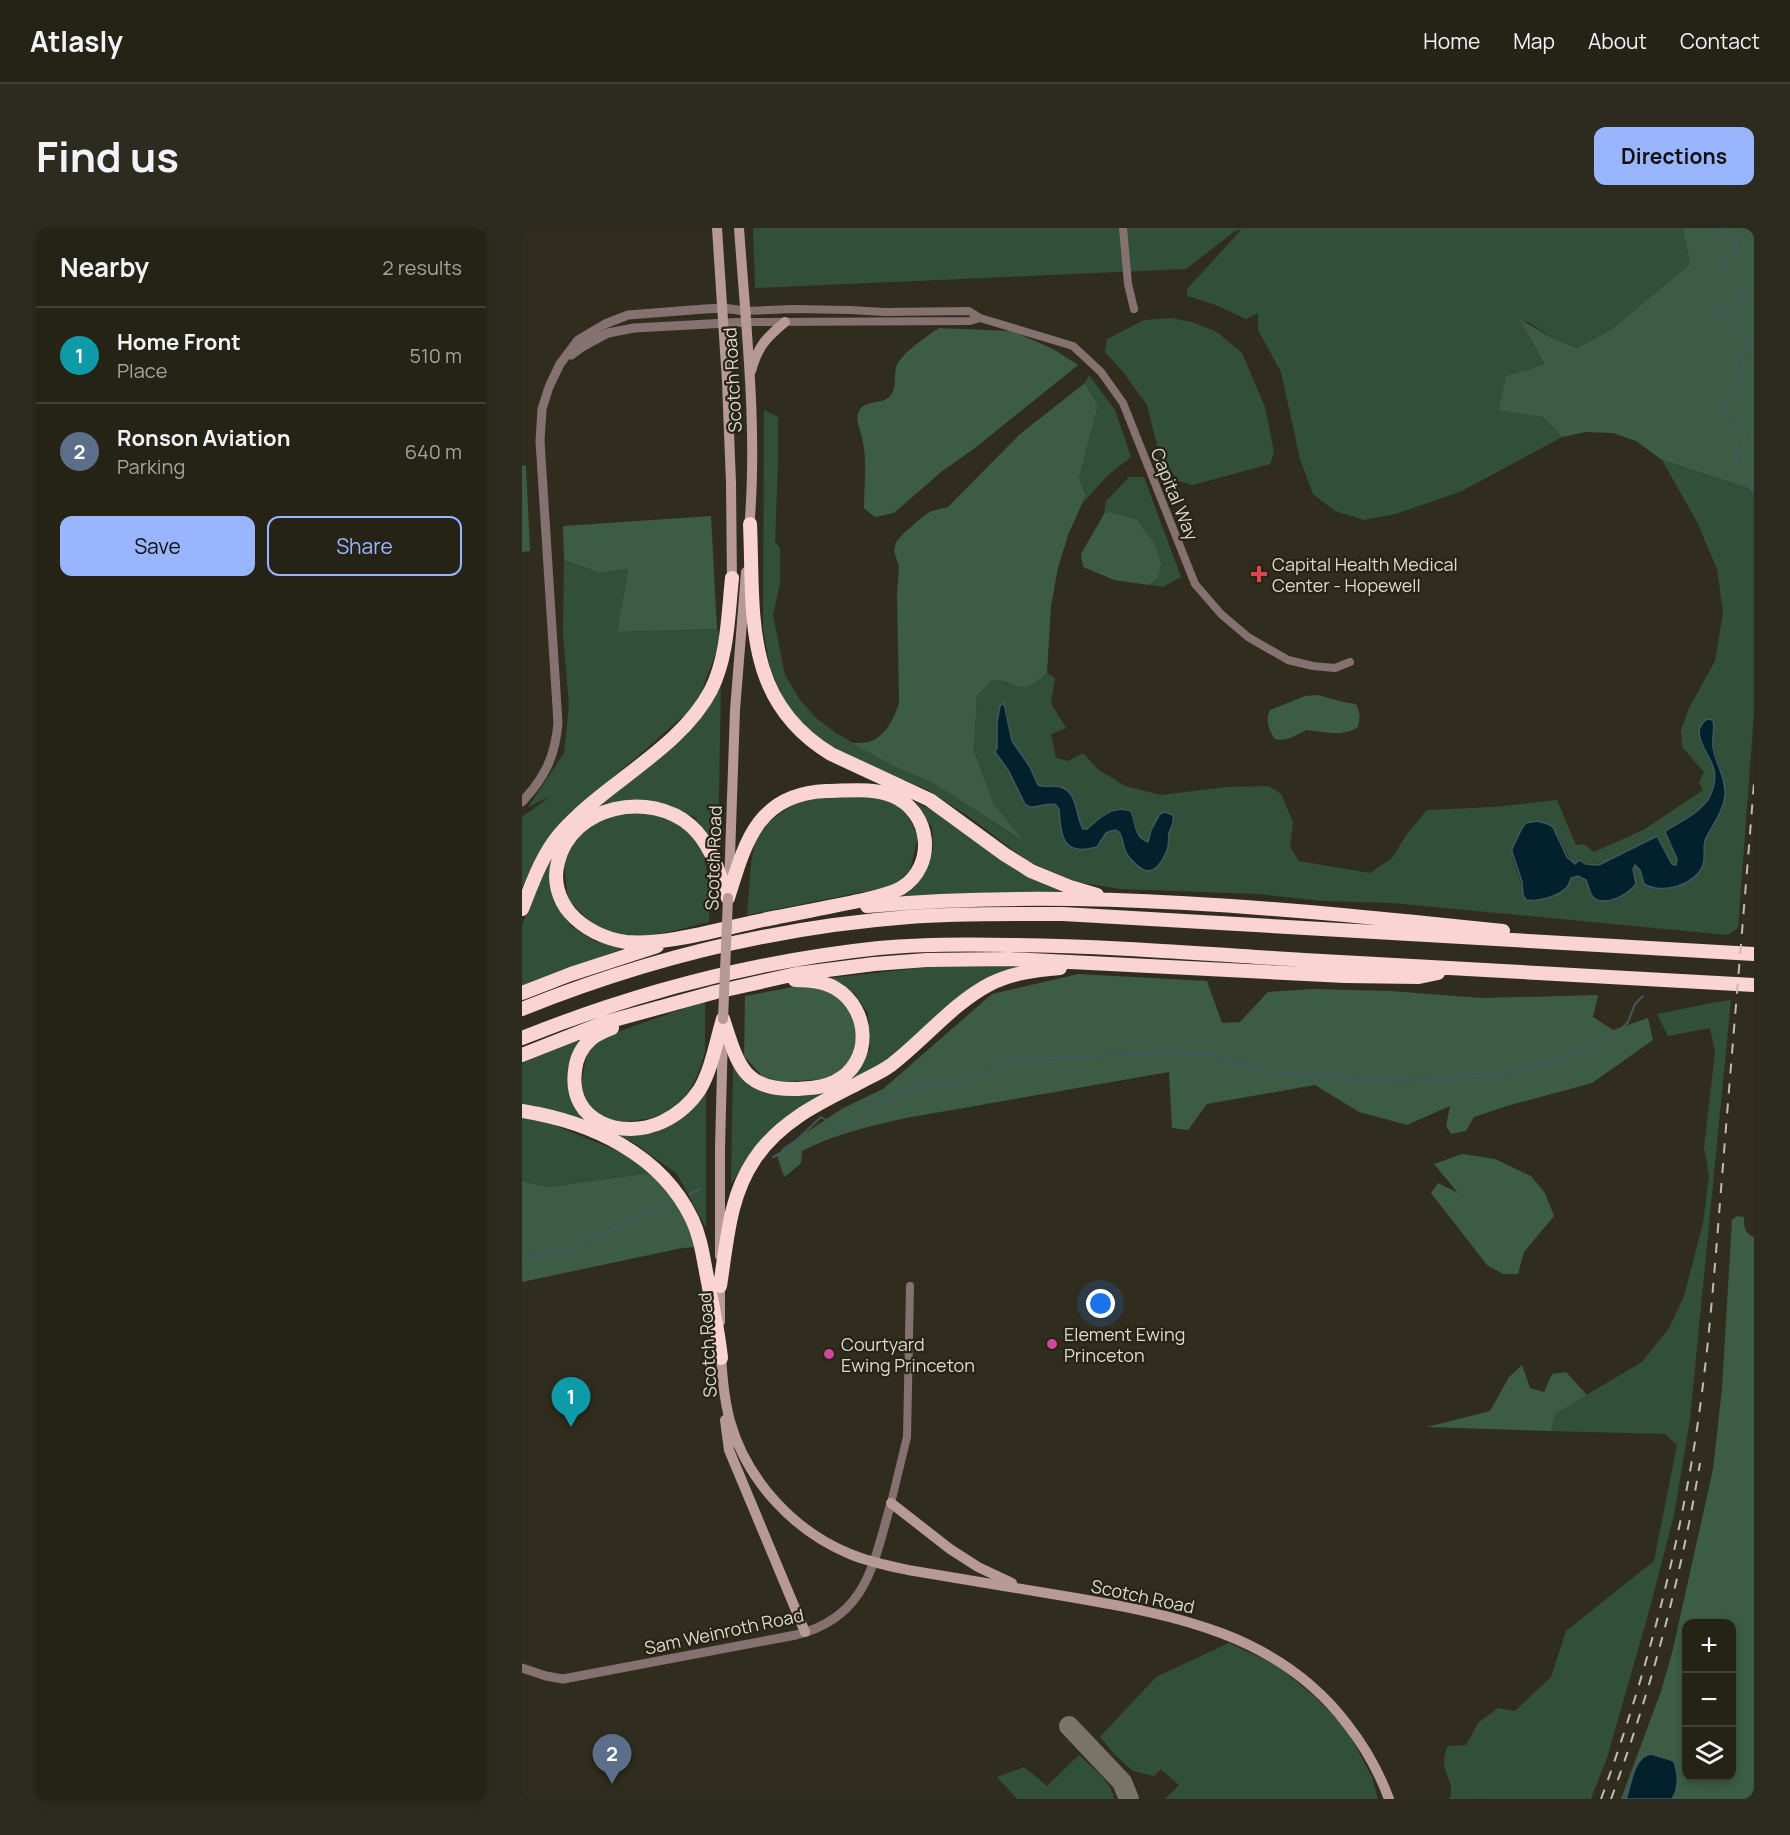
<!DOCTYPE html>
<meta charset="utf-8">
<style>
:root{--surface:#252216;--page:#2d2a1f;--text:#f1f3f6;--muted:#a3a4a1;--line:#423f35;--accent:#99b5fd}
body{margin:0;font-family:Manrope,sans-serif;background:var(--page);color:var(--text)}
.controls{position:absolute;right:18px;bottom:18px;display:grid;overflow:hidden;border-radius:12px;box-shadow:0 3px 9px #0003}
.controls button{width:54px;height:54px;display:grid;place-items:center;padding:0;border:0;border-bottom:2px solid var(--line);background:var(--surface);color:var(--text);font:30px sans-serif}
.you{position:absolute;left:579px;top:1076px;width:21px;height:21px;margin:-15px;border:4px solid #fff;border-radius:50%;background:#1a73e8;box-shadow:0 0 0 9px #1a73e833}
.badge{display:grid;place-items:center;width:39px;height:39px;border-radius:50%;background:var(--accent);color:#fff;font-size:20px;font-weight:700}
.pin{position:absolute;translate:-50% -50px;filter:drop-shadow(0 2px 3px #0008)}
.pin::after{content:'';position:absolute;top:32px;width:21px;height:18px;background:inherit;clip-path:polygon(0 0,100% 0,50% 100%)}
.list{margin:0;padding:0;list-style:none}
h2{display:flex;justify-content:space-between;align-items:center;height:78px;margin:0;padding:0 24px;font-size:26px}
h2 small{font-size:20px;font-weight:400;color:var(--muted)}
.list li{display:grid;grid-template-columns:39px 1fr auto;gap:18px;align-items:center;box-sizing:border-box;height:96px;padding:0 24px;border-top:2px solid var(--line)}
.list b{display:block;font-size:22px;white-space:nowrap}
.list p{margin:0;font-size:20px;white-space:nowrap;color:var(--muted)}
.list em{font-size:20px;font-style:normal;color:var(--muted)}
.actions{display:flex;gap:12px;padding:18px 24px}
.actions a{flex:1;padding:14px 0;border:2px solid var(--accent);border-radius:12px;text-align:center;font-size:21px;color:var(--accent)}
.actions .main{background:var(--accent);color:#111}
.icon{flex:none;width:33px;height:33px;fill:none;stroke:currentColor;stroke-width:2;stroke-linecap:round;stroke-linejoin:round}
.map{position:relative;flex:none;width:1232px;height:1571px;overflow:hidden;border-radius:12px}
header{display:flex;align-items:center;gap:36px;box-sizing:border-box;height:84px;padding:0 30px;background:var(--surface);border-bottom:2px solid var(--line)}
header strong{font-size:28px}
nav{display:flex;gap:33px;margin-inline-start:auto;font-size:21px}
.intro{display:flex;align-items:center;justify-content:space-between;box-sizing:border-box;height:144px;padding:0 36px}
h1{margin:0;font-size:42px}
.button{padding:15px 27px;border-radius:12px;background:var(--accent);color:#111;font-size:21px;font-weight:700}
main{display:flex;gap:36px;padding:0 36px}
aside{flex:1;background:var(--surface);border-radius:12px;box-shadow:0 3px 9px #0003}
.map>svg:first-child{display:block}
.green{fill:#324f3a;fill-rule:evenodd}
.forest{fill:#3c5c45;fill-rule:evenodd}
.water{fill:#02212d;stroke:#43585e;stroke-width:1.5}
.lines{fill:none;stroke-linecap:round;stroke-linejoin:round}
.stream{stroke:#43585e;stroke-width:2}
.taxiway{stroke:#787468;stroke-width:20}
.minor{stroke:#857270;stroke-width:8}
.tertiary{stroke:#857270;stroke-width:9}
.secondary{stroke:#b79995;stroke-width:10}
.motorway{stroke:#fad4d0;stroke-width:14}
.rail{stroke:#c0bcb2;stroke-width:2;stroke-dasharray:10 10;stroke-linecap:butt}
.secondary-bridge{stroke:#b79995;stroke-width:10}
.health-dot{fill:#e0444e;stroke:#272315;stroke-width:2}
.hotel-dot{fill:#d1479c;stroke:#272315;stroke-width:2}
.labels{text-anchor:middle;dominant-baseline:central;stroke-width:4.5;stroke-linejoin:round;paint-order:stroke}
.street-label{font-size:18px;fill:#dcd9d0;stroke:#272315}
.poi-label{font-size:18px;fill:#dcd9d0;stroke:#272315;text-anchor:start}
</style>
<header>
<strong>Atlasly</strong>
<nav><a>Home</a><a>Map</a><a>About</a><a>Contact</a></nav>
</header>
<div class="intro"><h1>Find us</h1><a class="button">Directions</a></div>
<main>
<aside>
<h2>Nearby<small>2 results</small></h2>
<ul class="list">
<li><span class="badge" style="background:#0f9aa8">1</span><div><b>Home Front</b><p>Place</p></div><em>510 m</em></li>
<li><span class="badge" style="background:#5c6f8a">2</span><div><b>Ronson Aviation</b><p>Parking</p></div><em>640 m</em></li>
</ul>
<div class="actions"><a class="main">Save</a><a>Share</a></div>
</aside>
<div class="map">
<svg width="1232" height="1571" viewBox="0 0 1232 1571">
<rect width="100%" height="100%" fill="#312d1e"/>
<path class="green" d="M 231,0 L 1161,0 L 1168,36 L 1090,101 L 1055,120 L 1030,110 L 1008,95 L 999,92 L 1022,137 L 1011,141 L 1021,189 L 1040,209 L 940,263 L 874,286 L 842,292 L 813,283 L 791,266 L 778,231 L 759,144 L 736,102 L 736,85 L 724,91 L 691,76 L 665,68 L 665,61 L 719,2 L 713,3 L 664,41 L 233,60 Z
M 649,90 L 670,94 L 695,104 L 720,125 L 743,179 L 752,224 L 748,236 L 671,257 L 656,253 L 637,225 L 625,177 L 601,144 L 583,124 L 585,111 L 622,92 Z
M 567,147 L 593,182 L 609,229 L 585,248 L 562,274 L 564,266 L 557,250 L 576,178 L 563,155 Z
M 242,182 L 256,189 L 256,236 L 253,314 L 258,320 L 258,356 L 251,387 L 263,447 L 278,472 L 294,490 L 314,505 L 371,538 L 411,555 L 500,613 L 472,576 L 452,523 L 455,468 L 470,452 C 499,452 497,472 525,445 L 533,450 L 529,475 L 544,500 L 529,506 L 534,530 L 546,533 L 561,525 L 577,542 L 603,558 L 639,567 L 704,559 L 747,558 L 759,566 L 771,594 L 768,619 L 777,633 L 848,645 L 870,630 L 885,606 L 905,582 L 972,579 L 1035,572 L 1054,617 L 1062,616 L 1072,624 L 1123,601 L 1181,562 L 1177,555 L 1182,544 L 1160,519 L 1159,502 L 1167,480 L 1193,433 L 1201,384 L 1195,341 L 1175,294 L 1140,232 L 1232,262 L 1232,486 L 1216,700 L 1206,707 L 870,675 L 799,673 L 736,666 L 598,661 L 555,654 L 507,634 L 446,588 L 406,562 L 358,542 L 315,522 L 283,499 L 263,474 L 248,440 L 241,400 ZM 484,478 L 490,513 L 508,539 L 516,558 C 524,560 532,557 539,560 C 557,566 553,588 560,601 L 564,601 L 583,585 L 604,581 C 606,583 609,585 611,588 C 617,599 612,609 626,614 L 629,602 L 652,595 L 647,605 L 646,618 L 606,627 L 597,604 C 585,600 581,610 575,619 C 540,629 539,608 537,581 L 531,575 C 522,576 511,583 503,576 L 486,542 L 473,523 L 475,521 ZM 1183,492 L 1191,492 L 1191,515 L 1200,547 L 1203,567 L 1200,580 L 1183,613 L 1173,650 C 1158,659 1138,663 1122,655 L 1118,642 L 1113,637 L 1111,641 L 1113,649 L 1098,670 L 1083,672 L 1069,667 L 1064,652 L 1056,648 L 1049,650 L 1044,661 L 1012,673 L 1001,667 C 1000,653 989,631 990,622 C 991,618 994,613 996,609 C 1004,590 1016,588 1031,602 C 1041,611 1043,627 1053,637 L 1059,633 C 1078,645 1117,618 1135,608 L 1150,636 L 1154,637 L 1155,631 L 1144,606 C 1164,591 1200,572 1192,541 C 1190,535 1187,529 1184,523 C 1181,516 1180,508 1178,500 Z
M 607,249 L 622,249 L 659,349 L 641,359 L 627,357 L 636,350 L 582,286 L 584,273 Z
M 42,332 L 78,345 L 106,341 L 95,404 L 195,401 L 199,411 L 175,476 L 116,528 L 44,588 L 11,636 L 0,660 L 0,589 L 29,568 L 6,579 L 42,525 L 47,477 L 41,407 Z
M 199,455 L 196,628 L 173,589 L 137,576 L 103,573 L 68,582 L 160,509 L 188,477 Z
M 306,568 L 366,570 L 384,583 L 396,609 L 388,642 L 371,658 L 225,687 L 229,636 L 233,613 L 248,593 L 273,575 Z
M 393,575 L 422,586 L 499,645 L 543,663 L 372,670 L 399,648 L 411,622 L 410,599 Z
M 98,584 L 117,584 L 144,589 L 172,605 L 182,626 L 188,663 L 187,694 L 143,705 L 108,709 L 75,700 L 46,672 L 42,637 L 52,612 L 74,595 Z
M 36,616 L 30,644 L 30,668 L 49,698 L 74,714 L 108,718 L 0,760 L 0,697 L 22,643 Z
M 504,737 L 452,758 L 358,837 L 331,851 L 348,821 L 346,785 L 332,765 L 308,750 L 416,738 Z
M 1209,772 L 1168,1191 L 1152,1287 L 1126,1387 L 1085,1530 L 1069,1571 L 959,1571 L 958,1570 L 957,1571 L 927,1571 C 934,1557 921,1546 922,1532 C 922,1528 924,1522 926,1518 L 944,1517 L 956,1495 L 976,1480 L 993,1483 L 1029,1449 L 1044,1403 L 1132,1333 L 1155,1217 L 1143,1206 L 1029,1203 L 1032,1186 L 1120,1134 L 1147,1100 L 1162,1068 L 1181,995 L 1187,948 L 1182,919 L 1193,824 L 1188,800 L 1146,808 L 1135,786 L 1189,775 Z
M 183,773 L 183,824 L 176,846 L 166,865 L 149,883 L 129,890 L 103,894 L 84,892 L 66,878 L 59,857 L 65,825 L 81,809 Z
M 60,810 L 47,834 L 50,875 L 72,897 L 11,877 L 0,877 L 0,835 Z
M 211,839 L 238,862 L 271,868 L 312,861 L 283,876 L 242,907 L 209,956 Z
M 184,862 L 184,1000 L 155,946 L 111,914 L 88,906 L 133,905 L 169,883 Z
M 0,889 L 15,890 L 113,930 L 129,945 L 25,959 L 0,953 Z
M 707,1415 L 756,1438 L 793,1469 L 824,1500 L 850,1549 L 856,1571 L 643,1571 L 657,1557 L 639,1541 L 632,1548 L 611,1543 L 593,1527 L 578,1509 L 634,1449 Z
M 557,1527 C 569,1539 590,1553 592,1571 L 495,1571 L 475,1549 L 502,1539 L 525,1558 Z"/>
<path class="forest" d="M 1161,0 L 1232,0 L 1232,262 L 1140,232 L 1114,213 L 1091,205 L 1064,204 L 1040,209 L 1021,189 L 977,182 L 984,148 L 1010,141 L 1022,136 L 998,91 L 1030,110 L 1055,120 L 1090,101 L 1168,36 Z
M 417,100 L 490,103 L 531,121 L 556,137 L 453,220 L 419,244 L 372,285 L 353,289 L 342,280 C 342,257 346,229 339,206 C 337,197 332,189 339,180 C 347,172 361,176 368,168 C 376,159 371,145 375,137 C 381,124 405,108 417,100 Z
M 563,155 L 576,178 L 557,250 L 564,267 L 546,307 L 536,340 L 529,378 L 525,445 C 497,472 499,452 470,452 L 455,468 L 452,523 L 472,576 L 502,614 L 411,555 L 371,538 L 330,515 C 336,515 344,515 349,513 C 364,508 373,488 377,475 L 375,366 L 377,339 L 372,323 L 374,314 L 382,305 L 404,286 L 410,283 L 426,279 L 498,206 Z
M 0,237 L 4,238 L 8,323 L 0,324 Z
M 587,284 L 615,292 L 632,315 L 639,336 L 636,350 L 627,357 L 592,352 L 561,339 L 559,326 L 582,286 Z
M 189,288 L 195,401 L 95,404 L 106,341 L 78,345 L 42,332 L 41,298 Z
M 796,467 L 821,474 L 834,476 C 838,483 839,492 835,500 C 819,509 802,504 785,502 C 774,506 767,514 753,511 C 747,503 743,492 748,482 L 783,468 Z
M 556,746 L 685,753 L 700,795 L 718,794 L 746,764 L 791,761 L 868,763 L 960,770 L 1076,767 L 1071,789 L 1091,802 L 1126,790 L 1131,812 L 1070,855 L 985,878 L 952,889 L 944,903 L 929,906 L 924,898 L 928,878 L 885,897 L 837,884 L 793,857 L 685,876 L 666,902 L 650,900 L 647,844 L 384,890 C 348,898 313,906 280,923 L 279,935 L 263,949 L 261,946 L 255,928 L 261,920 L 321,880 L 361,861 L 470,766 Z
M 276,758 L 311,763 L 330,785 L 335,806 L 329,832 L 314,845 L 301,851 L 261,854 L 241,849 L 222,828 L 223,768 Z
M 940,926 L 973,931 L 1009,948 L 1023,965 L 1032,988 L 1002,1024 L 996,1046 L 981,1046 L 965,1037 L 909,965 L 916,955 L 936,965 L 912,936 Z
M 129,945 L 155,971 L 176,1019 L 160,1020 L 0,1054 L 0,953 L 25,959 Z
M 1215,988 L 1222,989 C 1222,999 1222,1005 1232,1009 L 1232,1571 L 1150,1571 C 1155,1563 1158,1542 1151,1534 C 1147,1529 1135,1528 1129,1526 L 1104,1571 L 1099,1571 L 1139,1463 L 1150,1425 L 1191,1241 L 1200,1160 L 1210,992 ZM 1164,1396 L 1210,1396 L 1210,1548 L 1164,1548 Z
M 1000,1137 L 1008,1160 L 1022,1164 L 1030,1146 L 1044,1144 L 1065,1167 L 1033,1186 L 1029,1203 L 905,1199 L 968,1183 L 987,1149 Z"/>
<path class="water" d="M 482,475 L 490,513 L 508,539 L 516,557 C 523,560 531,557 539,559 C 557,566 553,588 561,601 L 565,601 C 578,590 590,576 609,583 C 614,595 612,609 626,614 L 629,602 L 638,586 L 643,584 L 651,587 C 653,595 649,598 647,605 C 646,609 647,614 646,619 C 643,629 634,647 622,642 C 615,639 605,628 603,622 C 599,611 601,596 584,605 L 575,619 C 540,629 539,608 537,581 L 534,577 C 524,573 512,584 503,576 L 486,542 L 473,524 L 475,520 L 475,494 L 478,478 Z
M 1185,491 L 1191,492 C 1193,501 1190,510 1191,519 C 1194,536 1204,550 1203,568 C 1201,584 1191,596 1184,610 C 1180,618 1184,628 1181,637 C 1174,657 1140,667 1122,656 L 1118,642 L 1113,637 L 1111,641 L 1114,656 C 1107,667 1078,682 1069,666 C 1067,662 1066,656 1064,652 L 1056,648 L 1049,650 C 1048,653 1047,657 1045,659 C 1039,668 1014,674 1004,672 L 1001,667 L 1000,654 L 990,624 L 990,621 L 1000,600 L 1004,595 L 1015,593 L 1026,596 L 1031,599 L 1045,629 L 1053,636 L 1057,632 L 1064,636 L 1077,637 L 1135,608 L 1150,636 L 1154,637 L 1155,631 L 1143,604 L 1145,602 C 1159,593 1177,585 1187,570 C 1191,562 1194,551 1192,542 C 1189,527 1165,504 1185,491 Z
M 1129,1526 L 1149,1532 L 1152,1534 C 1156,1546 1157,1560 1150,1571 L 1104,1571 C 1110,1556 1111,1529 1129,1526 Z"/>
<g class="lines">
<path class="stream" d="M 1198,0 L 1201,7 L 1214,9 L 1216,23 L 1199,40 L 1211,60 L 1224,64 L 1212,84 L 1193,78 L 1190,85 L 1205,94 L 1226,109 L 1227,124 L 1215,130 L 1215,140 L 1221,147 L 1217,168 L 1201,177 L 1202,191 L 1223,203 L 1221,218 L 1214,228 L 1215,240 L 1224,245 L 1230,263 L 1232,264
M 251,929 L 264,922 L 299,889 L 325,904 L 352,877 L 403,857 L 434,855 L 498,831 L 645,826 L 694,827 L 752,845 L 801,847 L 844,853 L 902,852 L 981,846 L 1016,838 L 1064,822 L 1096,804 L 1106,794 L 1113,776 L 1121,768
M 168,966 L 178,961
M 0,1031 L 7,1028 L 50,1020 L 150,974"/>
<path class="taxiway" d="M 547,1498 L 600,1554 L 607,1571"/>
<path class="minor" d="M 601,0 L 606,56 L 612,81
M 223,83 L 271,81 L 328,82 L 363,84 L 447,83 L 458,90 L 551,118 L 579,144 L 601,175 L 673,356 L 699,386 L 726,409 L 766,432 L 791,438 L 813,440 L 828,434
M 224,94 L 448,93 L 458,90
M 369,1275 L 385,1209 L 388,1058"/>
<path class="tertiary" d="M 49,127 L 60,119 L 86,105 L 112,100 L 224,94
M 0,574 C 23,549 33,529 36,495 L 18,213 L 20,181 L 27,159 L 38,136 L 56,112 L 83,96 L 106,87 L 183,81 L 201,80 L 223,83
M 0,1440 L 24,1448 L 41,1451 L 274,1407 C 345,1389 351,1337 369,1275"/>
<path class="secondary" d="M 195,0 L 205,154 L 209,255 L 210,356
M 217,0 C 224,100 236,202 227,302
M 229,143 C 236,118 244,110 263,94
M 207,658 L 213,482 L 224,344
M 198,1028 L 198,920 L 201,804
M 198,1053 L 198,1094
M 199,1125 C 200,1148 202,1171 208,1193 C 225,1253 272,1303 328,1326 C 347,1334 367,1338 386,1342 C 440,1351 494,1360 548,1369 C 653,1387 757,1406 825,1496 C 843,1519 857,1544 867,1571
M 203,1192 L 207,1222 L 283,1404
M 369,1275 L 428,1321 L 456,1339 L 490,1355"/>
<path class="motorway" d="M 228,296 C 232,386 220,472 309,526 L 408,572 L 482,626 L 509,643 L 548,659 L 575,667
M 304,563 C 325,563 351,559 371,568 C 409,584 415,638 379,660 C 369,666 356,668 345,671 C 315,678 285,683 256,689 C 211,697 147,718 104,714 C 83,711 62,701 48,685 C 36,671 31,652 36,634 C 50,577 128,562 169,598 C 190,617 197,646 206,670 C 223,615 235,566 304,563 Z
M 345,678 C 555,659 772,681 981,703
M 0,681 C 10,656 19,629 37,607 C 80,556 158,522 189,462 C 206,428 206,387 210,350
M 0,765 L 49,746 L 135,718
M 0,781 C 124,731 254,699 387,689 C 438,685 490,686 541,686 L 1232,726
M 201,791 C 216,836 220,863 276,861 C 288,860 301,860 312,854 C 351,836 349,781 313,760 C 301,753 287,752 273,752
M 90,800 C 83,803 75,806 69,811 C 60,819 54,831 53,843 C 46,895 101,912 140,894 C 155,887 169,875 178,861 C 190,840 194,814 201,791
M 0,810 C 115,764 233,733 357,720 C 400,716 444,716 488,717 C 586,718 684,726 782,732 C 932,741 1082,749 1232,757
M 0,827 L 81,795 L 194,764 L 274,746 L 352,736 L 405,732 L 488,731 L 823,748 L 897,749 L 916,745
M 0,883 C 69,894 139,926 170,991 C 179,1010 181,1029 185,1049 C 190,1076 196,1101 199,1130
M 198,1058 C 205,1014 207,969 232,932 C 256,895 295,876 333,857 C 345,850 358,845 369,837 C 403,811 430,776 468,756 C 490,745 514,742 538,740"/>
<path class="rail" d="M 1079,1571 C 1120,1459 1151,1344 1171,1226 C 1187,1130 1193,1034 1201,937 C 1211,810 1222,683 1232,555
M 1089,1571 C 1129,1462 1159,1350 1178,1235"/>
<path class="secondary-bridge" d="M 201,791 L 206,670"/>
</g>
<path class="health-dot" d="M734 337h6v6h6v6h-6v6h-6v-6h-6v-6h6z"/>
<g class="hotel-dot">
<circle cx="530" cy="1116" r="6"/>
<circle cx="307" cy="1126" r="6"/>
</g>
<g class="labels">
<g class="street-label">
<text transform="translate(210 152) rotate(-93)">Scotch Road</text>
<text transform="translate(653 266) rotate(68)">Capital Way</text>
<text transform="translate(191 630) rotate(-88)">Scotch Road</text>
<text transform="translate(185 1117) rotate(-93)">Scotch Road</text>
<text transform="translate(621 1368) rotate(12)">Scotch Road</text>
<text transform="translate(202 1403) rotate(-12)">Sam Weinroth Road</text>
</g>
<g class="poi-label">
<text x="750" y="336">Capital Health Medical<tspan x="750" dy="21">Center - Hopewell</tspan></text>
<text x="542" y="1106">Element Ewing<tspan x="542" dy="21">Princeton</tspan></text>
<text x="319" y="1116">Courtyard<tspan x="319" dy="21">Ewing Princeton</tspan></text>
</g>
</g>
</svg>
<div class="controls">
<button>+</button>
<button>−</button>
<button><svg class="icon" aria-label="layers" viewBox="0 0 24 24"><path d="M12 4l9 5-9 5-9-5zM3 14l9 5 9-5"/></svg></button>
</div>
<div class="you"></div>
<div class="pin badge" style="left:49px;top:1199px;background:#0f9aa8">1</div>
<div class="pin badge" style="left:90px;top:1556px;background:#5c6f8a">2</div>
</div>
</main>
